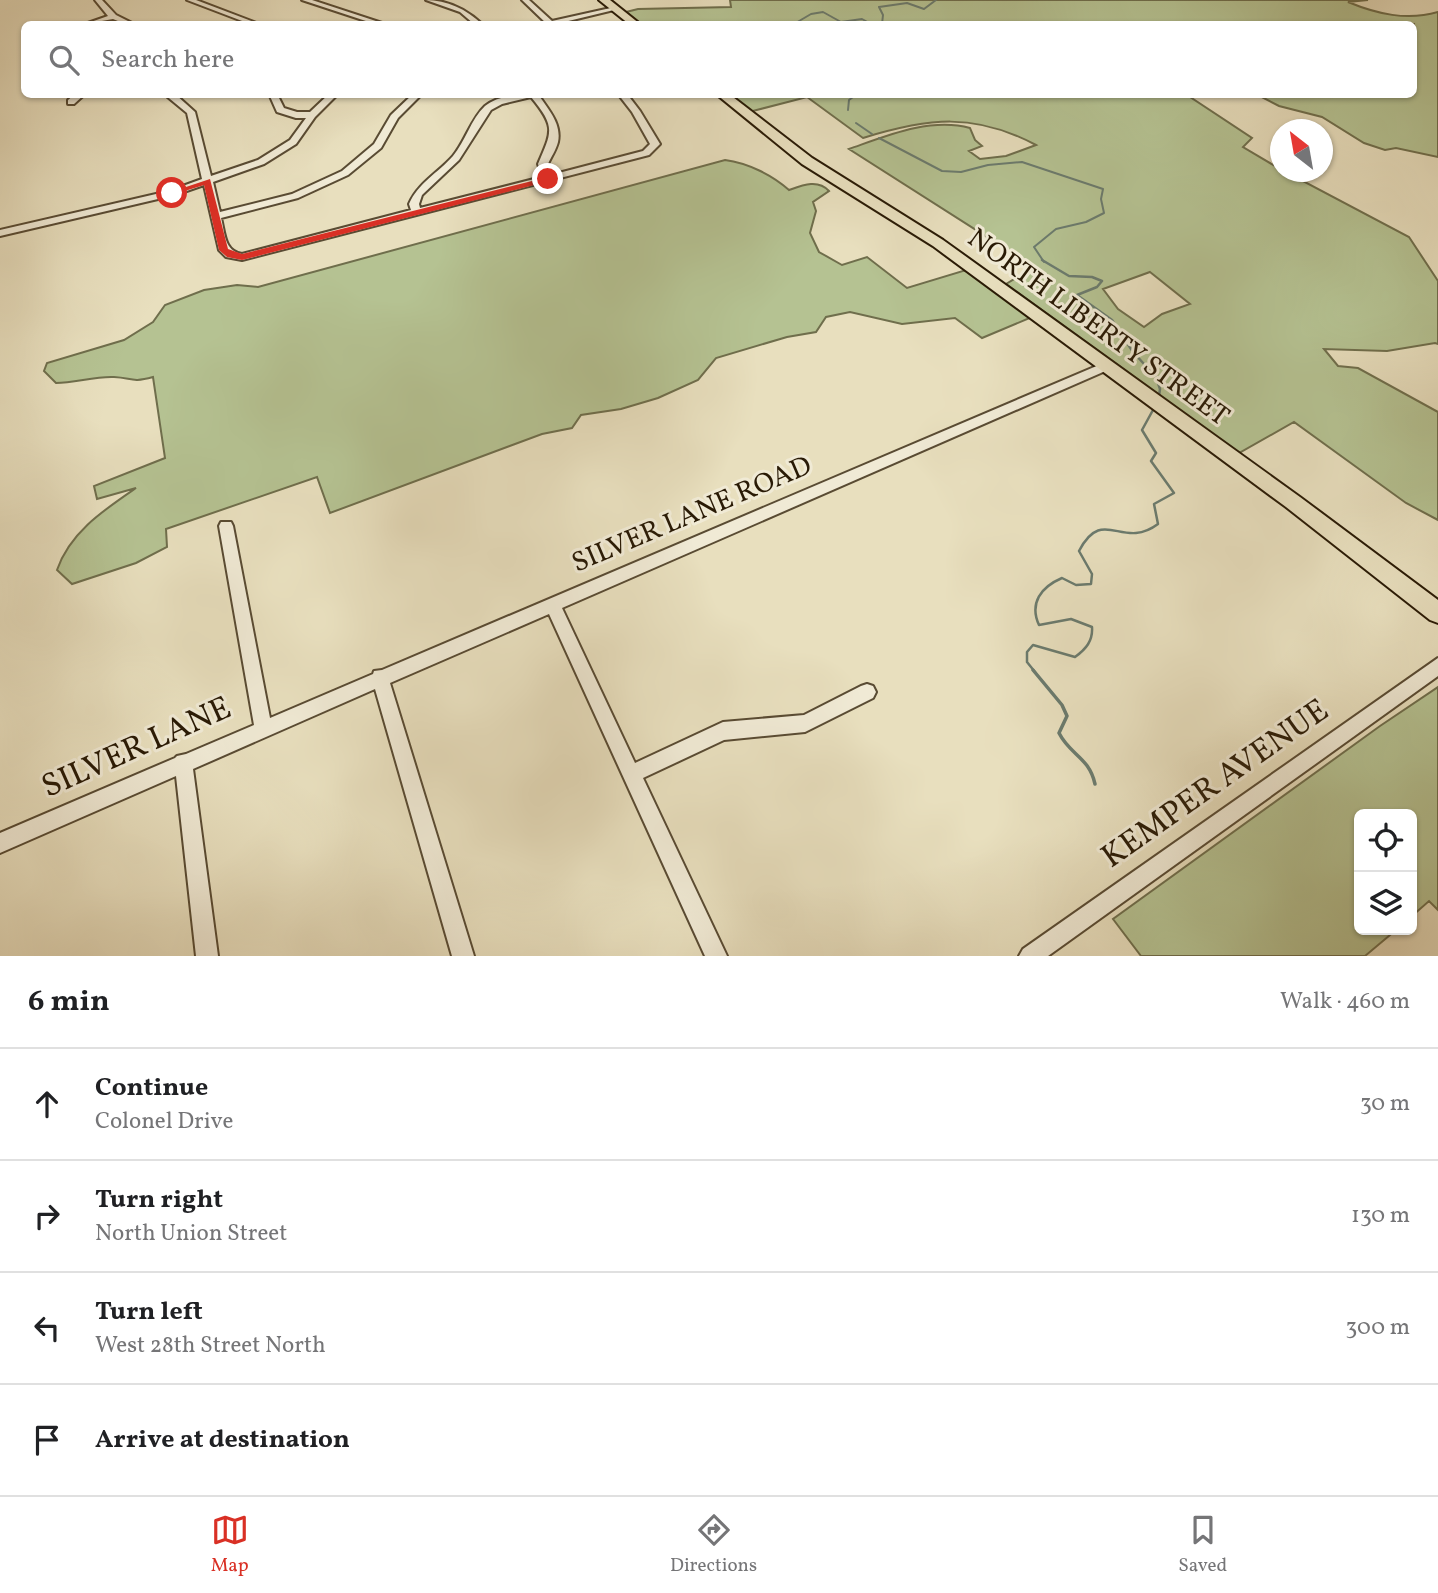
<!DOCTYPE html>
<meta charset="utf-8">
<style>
:root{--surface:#fff;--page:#f2f2f2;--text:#202124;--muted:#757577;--line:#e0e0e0;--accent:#d93025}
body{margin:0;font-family:Vollkorn,serif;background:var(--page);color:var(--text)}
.controls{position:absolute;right:21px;bottom:21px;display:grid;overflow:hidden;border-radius:10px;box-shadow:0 2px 5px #0004}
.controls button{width:63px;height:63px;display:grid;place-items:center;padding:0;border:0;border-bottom:2px solid var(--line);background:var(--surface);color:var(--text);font:35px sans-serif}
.compass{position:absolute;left:1270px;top:119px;width:63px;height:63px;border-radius:50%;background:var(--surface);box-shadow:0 2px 5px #0004;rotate:329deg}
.stop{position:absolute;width:21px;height:21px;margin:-16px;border:5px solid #d93025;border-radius:50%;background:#fff}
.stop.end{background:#d93025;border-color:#fff;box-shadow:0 2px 7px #0008}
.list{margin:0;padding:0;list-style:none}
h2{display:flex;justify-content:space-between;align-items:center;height:91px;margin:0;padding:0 28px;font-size:30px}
h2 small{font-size:23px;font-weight:400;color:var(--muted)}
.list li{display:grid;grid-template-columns:46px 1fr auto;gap:21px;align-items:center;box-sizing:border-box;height:112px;padding:0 28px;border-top:2px solid var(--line)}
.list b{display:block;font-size:26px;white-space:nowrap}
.list p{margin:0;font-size:23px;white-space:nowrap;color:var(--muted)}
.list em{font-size:23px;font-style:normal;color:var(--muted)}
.icon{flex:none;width:38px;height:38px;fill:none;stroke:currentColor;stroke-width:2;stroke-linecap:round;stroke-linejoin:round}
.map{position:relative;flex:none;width:1438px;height:956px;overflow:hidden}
.search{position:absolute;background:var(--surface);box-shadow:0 2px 5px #0004;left:21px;right:21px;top:21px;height:77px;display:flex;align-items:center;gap:18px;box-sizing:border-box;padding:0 24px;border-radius:10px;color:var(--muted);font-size:26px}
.sheet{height:539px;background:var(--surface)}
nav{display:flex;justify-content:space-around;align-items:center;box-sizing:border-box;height:98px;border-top:2px solid var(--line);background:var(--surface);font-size:19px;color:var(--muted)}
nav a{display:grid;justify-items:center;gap:4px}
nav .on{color:var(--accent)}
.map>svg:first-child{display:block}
.green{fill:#b5c292;stroke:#6f6e4c;stroke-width:2;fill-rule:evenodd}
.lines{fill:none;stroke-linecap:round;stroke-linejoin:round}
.stream-far2{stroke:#6b7b6e;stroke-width:2}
.stream-far1{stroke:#6b7b6e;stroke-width:2.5}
.stream{stroke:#6b7b6e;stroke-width:3.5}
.minor-casing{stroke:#594b33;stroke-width:4}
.major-casing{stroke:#291a05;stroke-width:4}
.minor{fill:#f0ead5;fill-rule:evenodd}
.major{fill:#e8dfbe;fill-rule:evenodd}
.route{fill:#d93025}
.labels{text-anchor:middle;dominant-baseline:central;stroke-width:6;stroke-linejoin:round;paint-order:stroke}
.street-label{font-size:28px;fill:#291a05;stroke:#f0ead5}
.near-street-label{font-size:33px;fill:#291a05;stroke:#f0ead5}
</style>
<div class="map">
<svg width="1438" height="956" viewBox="0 0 1438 956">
<rect width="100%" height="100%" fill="#e8dfbe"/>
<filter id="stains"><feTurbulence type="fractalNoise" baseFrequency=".00286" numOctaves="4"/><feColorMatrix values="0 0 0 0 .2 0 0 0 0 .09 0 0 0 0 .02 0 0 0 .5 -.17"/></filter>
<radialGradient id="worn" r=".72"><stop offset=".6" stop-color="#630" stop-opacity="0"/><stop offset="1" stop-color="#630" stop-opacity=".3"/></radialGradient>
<path class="green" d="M 730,0 L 1368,0 L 1348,2 C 1377,14 1407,21 1438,12 L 1438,157 L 1396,148 L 1385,150 L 1364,143 L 1322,117 L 1279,106 L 1258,95 L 1414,94 L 1414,24 L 641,24 L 626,12 L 638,9 L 731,7 Z
M 730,95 L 1187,95 L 1252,138 L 1243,147 L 1280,169 L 1280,172 L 1286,172 L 1409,237 L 1438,281 L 1438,344 L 1435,343 L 1387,351 L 1324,349 L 1338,366 L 1358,368 L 1438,412 L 1438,520 L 1406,503 L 1294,422 L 1239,453 L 1006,284 L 1034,267 L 849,149 C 886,136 930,117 970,128 L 975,140 L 982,146 L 969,151 L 980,159 L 1006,156 L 1036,145 C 974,112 928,118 863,138 L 807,97 L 749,112 ZM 1150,272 L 1190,304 L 1162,314 L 1144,327 L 1118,309 L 1103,289 Z
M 725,160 C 748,163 772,175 789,190 C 803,185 818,179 829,191 L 813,202 L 816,211 L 810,233 L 819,252 L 842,265 L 867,257 L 907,288 L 966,270 L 1032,317 L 982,338 L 955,318 L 902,324 L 850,312 L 826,317 L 816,332 L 787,337 L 716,358 L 698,380 L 658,398 L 621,409 L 581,415 L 572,428 L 542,434 L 330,513 L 317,477 L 166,529 L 167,547 L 136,563 L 72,584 L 57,570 C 70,532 104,510 136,488 L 97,499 L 94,486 L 165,458 L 153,377 C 131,383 133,378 114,377 C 95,376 75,383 56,383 L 44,371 L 47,363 L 124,340 L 153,322 L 165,305 L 204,290 L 237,285 L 258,287 Z
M 1438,687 L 1438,910 L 1429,901 L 1412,916 L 1412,814 L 1359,814 L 1359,930 L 1396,930 L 1365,956 L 1141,956 L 1113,919 L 1380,726 Z"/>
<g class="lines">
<path class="stream-far2" d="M 794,24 L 811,14 L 823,12 L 841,22 L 862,19 L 871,24
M 882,24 L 883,15 L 879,7 L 907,3 L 924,9 L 936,0
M 848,110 L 849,100 L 857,94
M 856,123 L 872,134
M 879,138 L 942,171 L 961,172 L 988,165 L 1022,162 L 1103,189 L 1101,199 L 1104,213 L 1086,222 L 1056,229 L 1034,247 L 1044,262"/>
<path class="stream-far1" d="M 1042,260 L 1069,276 L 1092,277 L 1102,281 L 1097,287 L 1077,295 L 1112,320 L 1133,352 L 1156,377 L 1160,389 L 1159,396
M 1035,672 L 1027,662 L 1027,652 L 1033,645 L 1075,657 C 1086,649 1093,641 1092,627 L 1071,619 L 1039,625 C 1029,603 1041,587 1062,578 L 1076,585 L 1091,584 L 1092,574 L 1079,551 C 1103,505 1122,551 1158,524 L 1154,504 L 1174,493 L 1151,461 L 1156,453 L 1142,430 L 1153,410"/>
<path class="stream" d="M 1033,670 L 1062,705 L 1067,716 L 1059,733 C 1070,755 1089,757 1095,784"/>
<g class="minor-casing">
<path id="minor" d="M 95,0 L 102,0 L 116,15 L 134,24 L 125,24 L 113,19 L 85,24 L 108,16 Z
M 187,0 L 196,0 L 259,24 L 250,24 Z
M 302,0 L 312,0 L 385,24 L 375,24 Z
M 426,0 C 447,0 466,9 482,24 L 474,24 L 460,12 Z
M 522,0 L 529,0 L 552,21 L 615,7 L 618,9 L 556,24 L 547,24 Z
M 75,94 L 85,94 L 74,104 L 68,104 L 68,100 Z
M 164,94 L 175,94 L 195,112 L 211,176 L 258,160 L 290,140 L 306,118 L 296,118 L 277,112 L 269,94 L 277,94 L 284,108 L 297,112 L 310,112 L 329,94 L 338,94 L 315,117 L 296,144 L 264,164 L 213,182 L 220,212 L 292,194 L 342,171 L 374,144 L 391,115 L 413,94 L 422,94 L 398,118 L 381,148 L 348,175 L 298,198 L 221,218 C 225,233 224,251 242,254 L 411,210 L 409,204 C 418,183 438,173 453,156 C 465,142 471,119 485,106 C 498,95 522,94 538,94 C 547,108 562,123 558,142 C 556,150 551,157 548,164 L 551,175 L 643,151 L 650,144 L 632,112 L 618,94 L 627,94 L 640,111 L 660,144 L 649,155 L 242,260 L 226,257 L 219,250 L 204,185 L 175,195 L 0,236 L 0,230 L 169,191 L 202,179 L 187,113 ZM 531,97 C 556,127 552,131 538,164 L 542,177 L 420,208 L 419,204 L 422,195 L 459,160 L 491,110 L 502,104 Z
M 1106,362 L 1110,363 L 1112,366 L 1110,369 L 562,608 L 635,763 L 723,722 L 804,715 L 861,686 L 867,684 L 873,686 L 876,692 L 873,698 L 805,732 L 724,740 L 643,778 L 727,956 L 705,956 L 549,614 L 390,683 L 474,956 L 452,956 L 375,689 L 193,769 L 218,956 L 196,956 L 176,776 L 0,853 L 0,833 L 175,758 L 177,756 L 186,754 L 254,725 L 219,526 L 221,522 L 231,522 L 233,526 L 270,718 L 373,674 L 374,671 L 382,670 Z
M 1438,658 L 1438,676 L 1048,956 L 1019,956 L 1023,949 Z"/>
</g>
<g class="major-casing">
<path id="major" d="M 599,0 L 610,0 L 640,24 L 629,24 Z
M 716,94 L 729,94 L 812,158 L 943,240 L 1300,497 L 1438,600 L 1438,623 L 1430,620 L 1286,507 L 933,246 L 802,164 Z"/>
</g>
<use href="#minor" class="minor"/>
<use href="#major" class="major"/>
</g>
<path class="route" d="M 548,177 L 550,181 L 242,260 L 227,257 L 219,250 L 204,185 L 172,195 L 168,193 L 210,179 L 228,249 L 242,254 Z"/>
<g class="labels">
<g class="street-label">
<text transform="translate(1098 328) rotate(36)">NORTH LIBERTY STREET</text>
<text transform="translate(692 515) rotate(-23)">SILVER LANE ROAD</text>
</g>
<g class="near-street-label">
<text transform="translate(137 749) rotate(-24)">SILVER LANE</text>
<text transform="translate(1216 785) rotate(-35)">KEMPER AVENUE</text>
</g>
</g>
<rect width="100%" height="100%" filter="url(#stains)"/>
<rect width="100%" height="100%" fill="url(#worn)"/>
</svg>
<div class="controls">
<button><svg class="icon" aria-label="locate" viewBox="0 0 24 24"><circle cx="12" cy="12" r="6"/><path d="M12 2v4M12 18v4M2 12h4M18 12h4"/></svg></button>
<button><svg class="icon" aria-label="layers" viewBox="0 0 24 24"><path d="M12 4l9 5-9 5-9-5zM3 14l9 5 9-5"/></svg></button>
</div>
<svg class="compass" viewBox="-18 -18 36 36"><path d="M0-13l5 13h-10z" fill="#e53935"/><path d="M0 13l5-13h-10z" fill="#757577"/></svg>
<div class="stop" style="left:172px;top:193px"></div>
<div class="stop end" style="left:548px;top:179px"></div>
<div class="search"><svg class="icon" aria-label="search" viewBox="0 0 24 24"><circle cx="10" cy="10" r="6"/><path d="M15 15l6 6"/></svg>Search here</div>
</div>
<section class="sheet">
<h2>6 min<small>Walk · 460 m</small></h2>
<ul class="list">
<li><svg class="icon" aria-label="ahead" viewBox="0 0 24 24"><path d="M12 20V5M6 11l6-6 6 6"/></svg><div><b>Continue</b><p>Colonel Drive</p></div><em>30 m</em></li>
<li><svg class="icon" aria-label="right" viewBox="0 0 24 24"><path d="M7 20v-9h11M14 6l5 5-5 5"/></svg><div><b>Turn right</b><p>North Union Street</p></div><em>130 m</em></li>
<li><svg class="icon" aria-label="left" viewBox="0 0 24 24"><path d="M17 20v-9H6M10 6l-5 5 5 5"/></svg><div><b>Turn left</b><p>West 28th Street North</p></div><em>300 m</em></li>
<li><svg class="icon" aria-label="arrive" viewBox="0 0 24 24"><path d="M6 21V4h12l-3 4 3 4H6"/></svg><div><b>Arrive at destination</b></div></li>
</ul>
</section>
<nav>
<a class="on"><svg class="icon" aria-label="map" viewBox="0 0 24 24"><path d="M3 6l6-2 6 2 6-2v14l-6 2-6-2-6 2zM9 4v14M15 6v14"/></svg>Map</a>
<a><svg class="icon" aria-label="directions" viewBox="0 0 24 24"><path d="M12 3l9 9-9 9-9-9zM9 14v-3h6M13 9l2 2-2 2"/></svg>Directions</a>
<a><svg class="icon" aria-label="saved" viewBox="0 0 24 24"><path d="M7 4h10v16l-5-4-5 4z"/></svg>Saved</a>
</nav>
